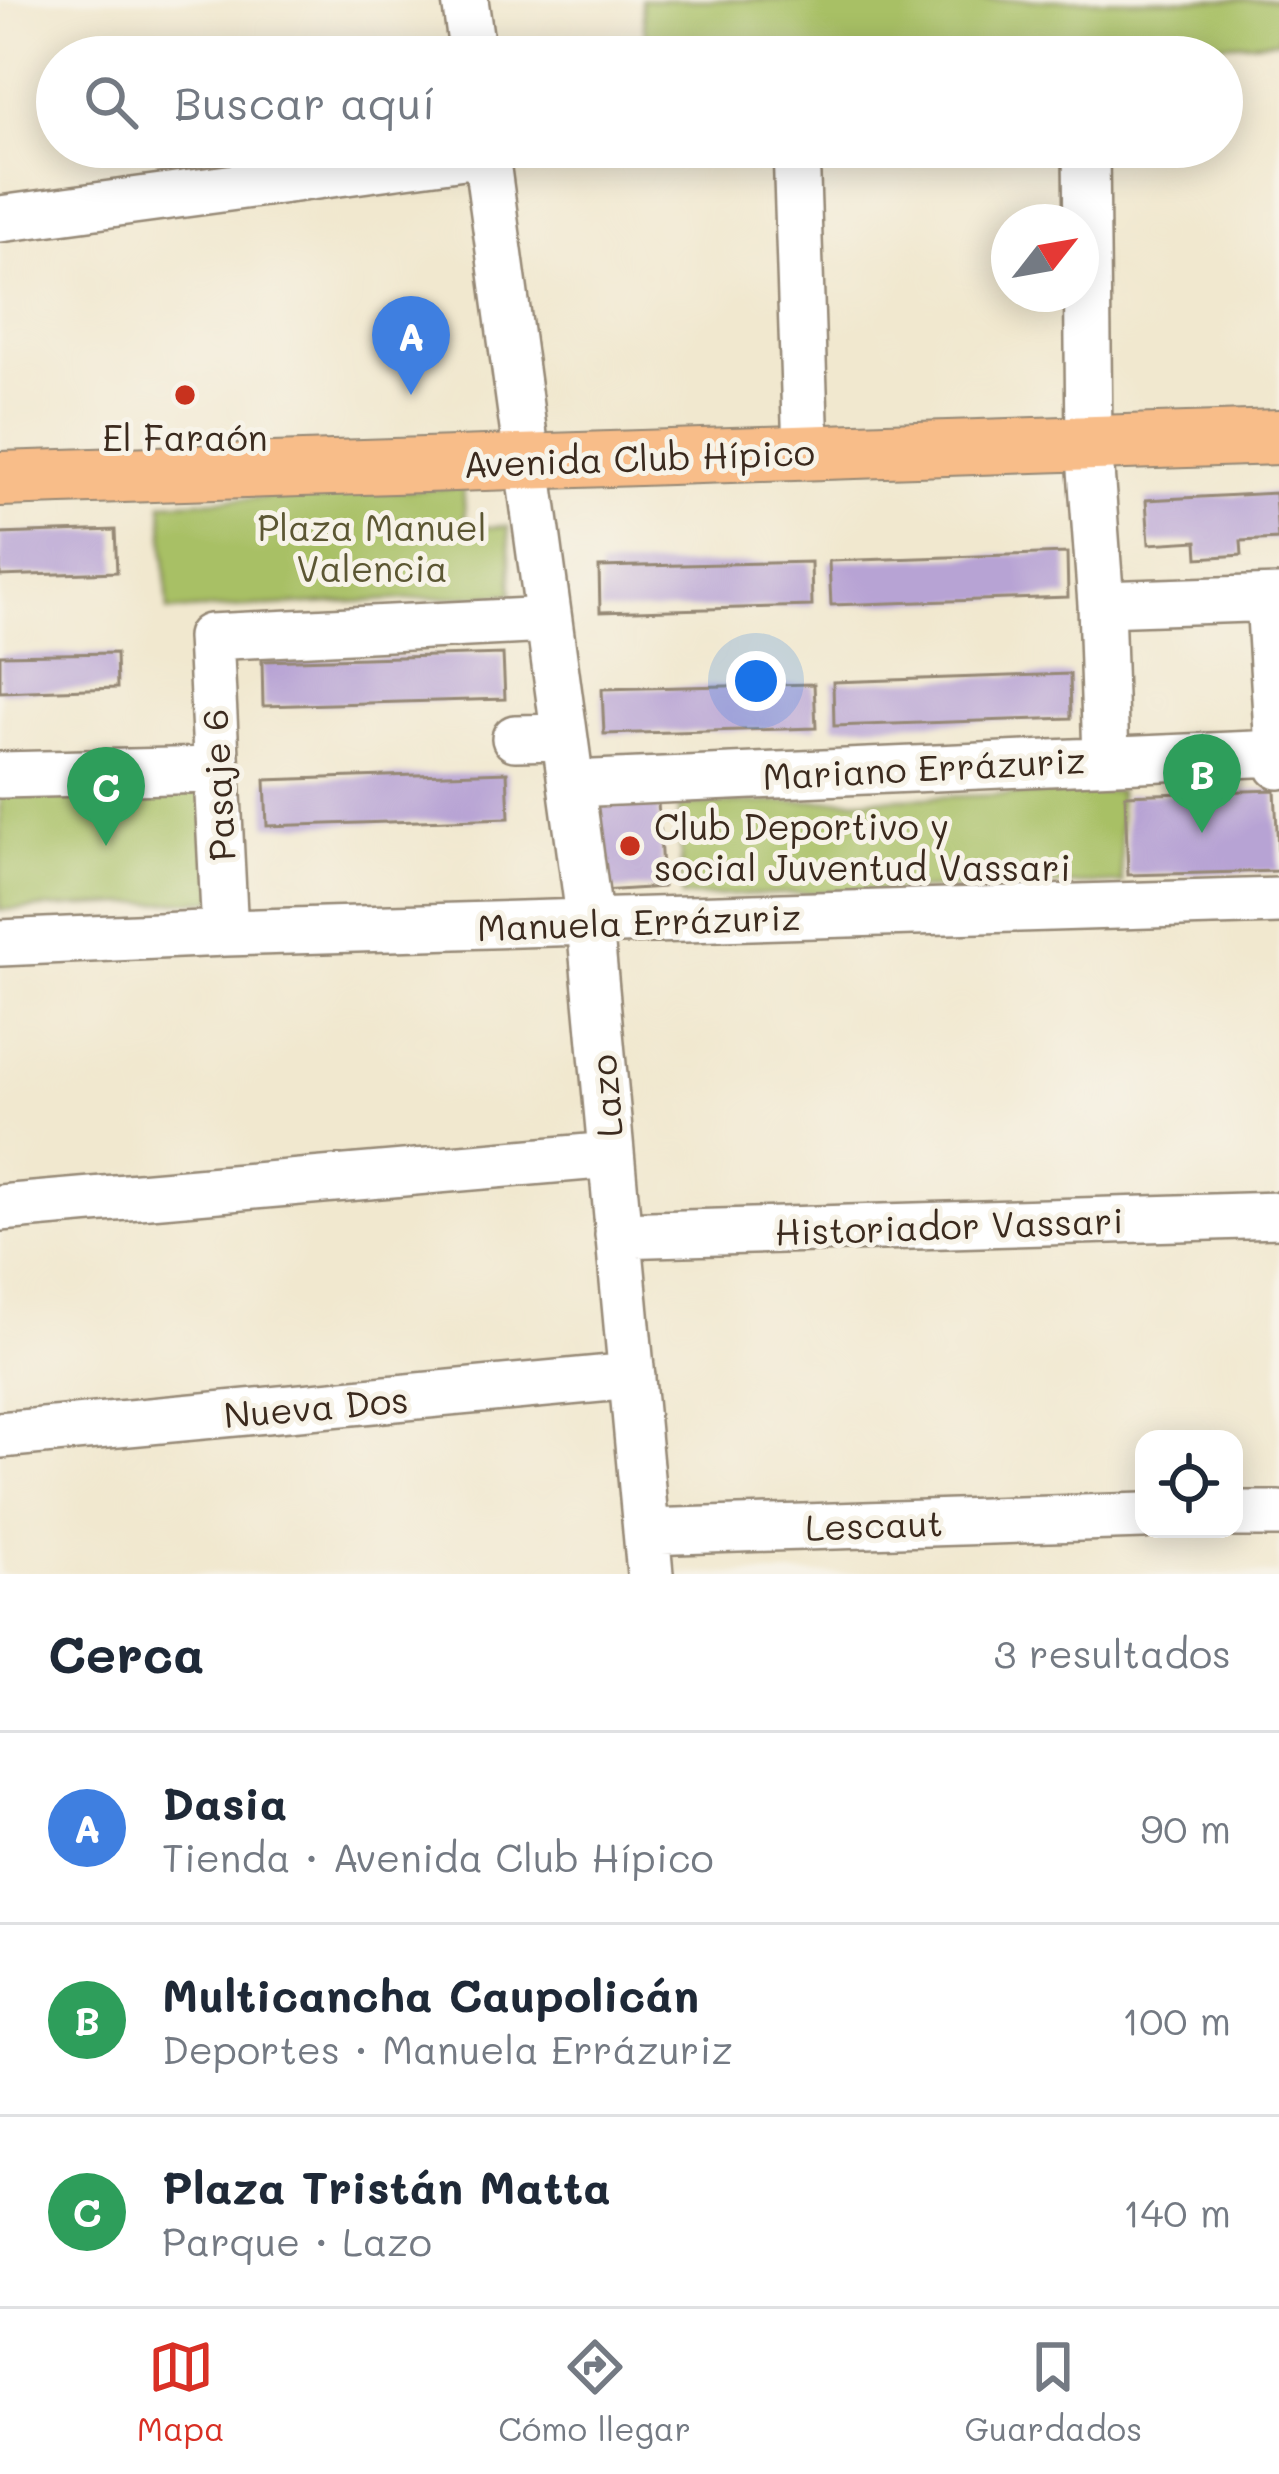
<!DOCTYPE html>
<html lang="es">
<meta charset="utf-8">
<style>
:root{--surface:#fff;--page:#f2f2f3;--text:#1f2937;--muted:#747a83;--line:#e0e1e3;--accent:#d93025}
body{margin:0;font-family:Mali,sans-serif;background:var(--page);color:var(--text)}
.controls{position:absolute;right:36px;bottom:36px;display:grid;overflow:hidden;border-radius:24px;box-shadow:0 6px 30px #0003}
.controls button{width:108px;height:108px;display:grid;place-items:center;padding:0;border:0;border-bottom:3px solid var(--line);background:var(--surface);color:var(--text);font:60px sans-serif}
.compass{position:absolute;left:991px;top:204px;width:108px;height:108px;border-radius:50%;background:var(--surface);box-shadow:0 6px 30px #0003;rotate:59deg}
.you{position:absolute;left:756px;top:681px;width:42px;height:42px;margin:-30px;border:9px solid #fff;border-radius:50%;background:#1a73e8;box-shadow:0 0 0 18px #1a73e833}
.badge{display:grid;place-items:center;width:78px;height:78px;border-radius:50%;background:var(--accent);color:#fff;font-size:39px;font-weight:700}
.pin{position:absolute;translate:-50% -99px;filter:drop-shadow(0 3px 6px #0008)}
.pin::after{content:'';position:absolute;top:63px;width:42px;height:36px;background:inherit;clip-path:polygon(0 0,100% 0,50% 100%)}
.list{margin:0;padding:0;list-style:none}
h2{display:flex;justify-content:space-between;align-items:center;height:156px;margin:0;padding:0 48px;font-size:51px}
h2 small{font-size:39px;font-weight:400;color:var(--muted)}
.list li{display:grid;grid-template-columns:78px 1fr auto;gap:36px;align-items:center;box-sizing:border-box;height:192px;padding:0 48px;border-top:3px solid var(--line)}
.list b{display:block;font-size:45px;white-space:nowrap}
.list p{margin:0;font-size:39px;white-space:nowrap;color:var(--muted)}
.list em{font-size:39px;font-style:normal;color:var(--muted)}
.icon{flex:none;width:66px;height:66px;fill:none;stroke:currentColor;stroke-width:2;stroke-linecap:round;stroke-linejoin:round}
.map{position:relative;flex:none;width:1279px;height:1574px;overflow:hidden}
.search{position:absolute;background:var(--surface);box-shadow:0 6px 30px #0003;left:36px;right:36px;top:36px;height:132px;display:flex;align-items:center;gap:30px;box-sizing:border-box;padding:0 42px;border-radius:66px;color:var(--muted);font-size:45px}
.sheet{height:732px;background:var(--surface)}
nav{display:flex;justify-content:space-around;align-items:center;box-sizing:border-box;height:168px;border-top:3px solid var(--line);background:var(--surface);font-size:33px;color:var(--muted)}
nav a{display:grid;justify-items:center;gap:6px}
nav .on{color:var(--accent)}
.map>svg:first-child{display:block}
.green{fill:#a8c065;stroke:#727542;stroke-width:3}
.building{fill:#b7a3d4}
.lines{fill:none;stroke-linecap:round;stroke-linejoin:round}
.minor-casing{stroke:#968976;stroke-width:50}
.major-casing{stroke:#968976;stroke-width:58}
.minor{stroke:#fff;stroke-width:45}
.major{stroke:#f8bd89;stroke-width:54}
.poi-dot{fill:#c8321e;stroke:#f7f3e8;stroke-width:4.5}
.labels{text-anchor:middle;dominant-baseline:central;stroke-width:10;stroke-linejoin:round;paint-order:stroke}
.poi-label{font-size:36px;fill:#3b2a1e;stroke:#f7f3e8}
.street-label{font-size:36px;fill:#3b2a1e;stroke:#f7f3e8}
.park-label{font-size:36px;fill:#5c5733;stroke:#f7f3e8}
</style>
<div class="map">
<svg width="1279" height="1574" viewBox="0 0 1279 1574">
<rect width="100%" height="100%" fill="#f7f3e8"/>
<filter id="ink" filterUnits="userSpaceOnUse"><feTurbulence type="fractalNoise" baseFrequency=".00833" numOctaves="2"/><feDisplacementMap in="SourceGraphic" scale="24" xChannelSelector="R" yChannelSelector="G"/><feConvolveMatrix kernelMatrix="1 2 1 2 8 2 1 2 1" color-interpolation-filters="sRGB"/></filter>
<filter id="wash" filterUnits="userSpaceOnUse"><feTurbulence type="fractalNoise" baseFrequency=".004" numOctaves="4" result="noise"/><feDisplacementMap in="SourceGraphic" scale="48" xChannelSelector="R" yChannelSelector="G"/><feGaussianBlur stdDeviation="2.7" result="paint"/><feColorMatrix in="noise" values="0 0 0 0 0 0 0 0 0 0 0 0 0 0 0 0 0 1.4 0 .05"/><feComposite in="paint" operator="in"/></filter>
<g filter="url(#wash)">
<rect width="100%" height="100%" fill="#f1e8cf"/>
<path class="green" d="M 641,0 L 1279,0 L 1279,41 L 932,57 L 648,57 Z
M 463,487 L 466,528 L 508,526 L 512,594 L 168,611 L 162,503 Z
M 208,782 L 215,900 L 0,910 L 0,792 Z
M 1119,791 L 1122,883 L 682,897 L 679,805 Z"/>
<g id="blocks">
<path class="building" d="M 1275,493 L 1278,539 L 1241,541 L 1242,555 L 1198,558 L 1197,541 L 1149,544 L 1146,500 Z
M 115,530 L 117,572 L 0,576 L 0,534 Z
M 1067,553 L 1068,597 L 831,605 L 829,561 Z
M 811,562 L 812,606 L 600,612 L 599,567 Z
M 116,653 L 117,688 L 0,692 L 0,655 Z
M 503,654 L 505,699 L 263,706 L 262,661 Z
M 1070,674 L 1071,718 L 834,726 L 833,682 Z
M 814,684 L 816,728 L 604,734 L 602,689 Z
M 507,772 L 509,818 L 267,826 L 265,780 Z
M 1275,790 L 1279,871 L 1128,875 L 1125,795 Z
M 658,802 L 663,887 L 602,891 L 597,805 Z"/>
</g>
</g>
<g filter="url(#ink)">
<use href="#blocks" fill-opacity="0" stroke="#968976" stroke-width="3"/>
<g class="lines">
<g class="minor-casing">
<path id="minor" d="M 465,0 L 473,57
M 485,147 L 590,924 L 650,1574
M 796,147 L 806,452
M 1086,147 L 1089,443 L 1101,604 L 1106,759
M 0,219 L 486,153
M 1269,599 L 1279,766
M 1101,604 L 1279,598
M 515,738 L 564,737
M 0,775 L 215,770
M 571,784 L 1278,753
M 225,933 L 210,637 L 548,620
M 0,943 L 225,933 L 1279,901
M 0,1208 L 611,1155
M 618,1235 L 1279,1215
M 0,1435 L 632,1376
M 1234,1514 L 1279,1514
M 646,1532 L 1144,1516"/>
</g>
<g class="major-casing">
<path id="major" d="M 0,479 L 1279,437"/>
</g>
<use href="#minor" class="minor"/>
<use href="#major" class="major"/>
</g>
</g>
<g class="poi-dot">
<circle cx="185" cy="395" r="12"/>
<circle cx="630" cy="846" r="12"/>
</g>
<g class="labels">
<g class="poi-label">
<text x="185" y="436">El Faraón</text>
<text x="654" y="825" text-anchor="start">Club Deportivo y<tspan x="654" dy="41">social Juventud Vassari</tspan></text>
</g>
<g class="street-label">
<text transform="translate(639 457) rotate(-2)">Avenida Club Hípico</text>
<text transform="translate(924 767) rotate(-3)">Mariano Errázuriz</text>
<text transform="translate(217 785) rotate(-93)">Pasaje 6</text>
<text transform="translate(639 921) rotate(-2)">Manuela Errázuriz</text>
<text transform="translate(605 1096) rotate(-95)">Lazo</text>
<text transform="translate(949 1225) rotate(-2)">Historiador Vassari</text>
<text transform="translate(316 1406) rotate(-5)">Nueva Dos</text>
<text transform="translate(874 1524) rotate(-2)">Lescaut</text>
</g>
<g class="park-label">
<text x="372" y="526">Plaza Manuel<tspan x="372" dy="41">Valencia</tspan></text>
</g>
</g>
</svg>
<div class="controls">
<button><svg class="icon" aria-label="locate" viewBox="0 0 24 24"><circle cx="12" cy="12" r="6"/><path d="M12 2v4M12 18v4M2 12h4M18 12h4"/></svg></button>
</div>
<svg class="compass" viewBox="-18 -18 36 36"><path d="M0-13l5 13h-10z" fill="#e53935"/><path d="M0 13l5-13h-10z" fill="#747a83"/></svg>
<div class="you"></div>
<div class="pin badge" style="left:411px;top:395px;background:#3f7fe0">A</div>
<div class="pin badge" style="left:1202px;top:833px;background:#2e9e5b">B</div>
<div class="pin badge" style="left:106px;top:846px;background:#2e9e5b">C</div>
<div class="search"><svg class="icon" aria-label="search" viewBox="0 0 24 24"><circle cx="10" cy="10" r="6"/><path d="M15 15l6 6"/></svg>Buscar aquí</div>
</div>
<section class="sheet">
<h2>Cerca<small>3 resultados</small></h2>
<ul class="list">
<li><span class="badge" style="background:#3f7fe0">A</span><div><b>Dasia</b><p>Tienda · Avenida Club Hípico</p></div><em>90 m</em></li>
<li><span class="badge" style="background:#2e9e5b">B</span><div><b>Multicancha Caupolicán</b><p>Deportes · Manuela Errázuriz</p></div><em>100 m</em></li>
<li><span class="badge" style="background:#2e9e5b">C</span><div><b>Plaza Tristán Matta</b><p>Parque · Lazo</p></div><em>140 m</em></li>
</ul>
</section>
<nav>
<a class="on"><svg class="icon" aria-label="map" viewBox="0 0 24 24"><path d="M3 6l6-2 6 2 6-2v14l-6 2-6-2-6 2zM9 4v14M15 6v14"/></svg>Mapa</a>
<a><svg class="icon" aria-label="directions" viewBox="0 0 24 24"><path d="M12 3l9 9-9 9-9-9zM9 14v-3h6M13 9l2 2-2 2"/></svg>Cómo llegar</a>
<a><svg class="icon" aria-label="saved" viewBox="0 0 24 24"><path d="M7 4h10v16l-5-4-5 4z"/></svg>Guardados</a>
</nav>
